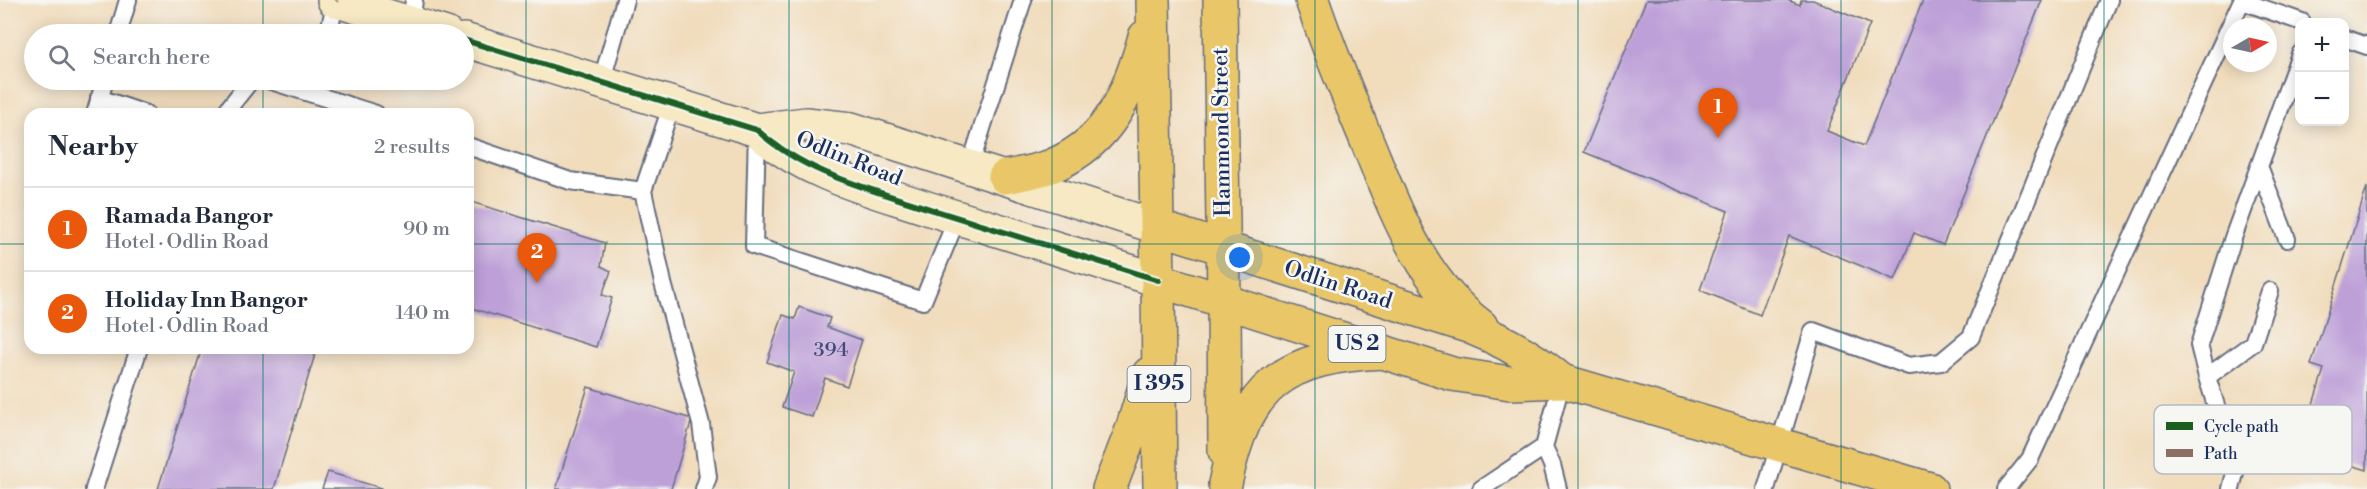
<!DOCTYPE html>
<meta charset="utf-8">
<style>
:root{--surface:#fff;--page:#f2f2f3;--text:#1f2937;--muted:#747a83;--line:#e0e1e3;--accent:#ea580c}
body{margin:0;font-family:"Libre Bodoni",serif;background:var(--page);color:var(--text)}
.controls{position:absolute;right:18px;top:18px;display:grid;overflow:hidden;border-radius:12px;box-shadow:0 3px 15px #0003}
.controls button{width:54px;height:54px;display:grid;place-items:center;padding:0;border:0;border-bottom:2px solid var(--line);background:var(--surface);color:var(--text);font:30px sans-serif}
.compass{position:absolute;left:2223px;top:18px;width:54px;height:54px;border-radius:50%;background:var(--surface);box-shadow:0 3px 15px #0003;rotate:81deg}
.you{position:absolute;left:1240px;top:258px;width:21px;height:21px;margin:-15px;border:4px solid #fff;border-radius:50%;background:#1a73e8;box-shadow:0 0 0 9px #1a73e833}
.badge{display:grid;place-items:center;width:39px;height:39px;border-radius:50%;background:var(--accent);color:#fff;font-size:20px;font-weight:700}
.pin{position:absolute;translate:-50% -50px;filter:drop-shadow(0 2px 3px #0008)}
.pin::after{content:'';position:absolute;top:32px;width:21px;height:18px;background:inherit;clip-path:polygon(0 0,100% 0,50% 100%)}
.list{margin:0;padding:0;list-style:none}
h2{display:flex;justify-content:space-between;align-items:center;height:78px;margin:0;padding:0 24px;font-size:26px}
h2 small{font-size:20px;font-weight:400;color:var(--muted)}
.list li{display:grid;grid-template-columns:39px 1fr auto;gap:18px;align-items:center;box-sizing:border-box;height:84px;padding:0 24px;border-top:2px solid var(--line)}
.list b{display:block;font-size:22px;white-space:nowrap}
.list p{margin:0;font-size:20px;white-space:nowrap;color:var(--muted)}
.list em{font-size:20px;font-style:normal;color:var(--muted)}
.icon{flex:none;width:33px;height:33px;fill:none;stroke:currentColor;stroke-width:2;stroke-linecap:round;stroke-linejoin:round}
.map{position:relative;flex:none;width:2367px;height:489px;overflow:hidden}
.search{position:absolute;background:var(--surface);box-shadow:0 3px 15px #0003;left:24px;top:24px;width:450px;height:66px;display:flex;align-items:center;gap:15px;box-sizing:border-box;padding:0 21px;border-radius:33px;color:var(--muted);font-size:22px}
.panel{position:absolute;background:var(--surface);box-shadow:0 3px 15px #0003;left:24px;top:108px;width:450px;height:246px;border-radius:18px}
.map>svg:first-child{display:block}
.building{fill:#bea0d8}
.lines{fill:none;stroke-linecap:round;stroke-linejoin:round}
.lane-casing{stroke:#666c7f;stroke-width:20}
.secondary-casing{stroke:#666c7f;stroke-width:36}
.primary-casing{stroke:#666c7f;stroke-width:36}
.highway-casing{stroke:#666c7f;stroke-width:36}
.lane{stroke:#fff;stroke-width:16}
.secondary{stroke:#f6e9c3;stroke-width:33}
.primary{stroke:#e9c769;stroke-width:33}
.highway{stroke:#e9c769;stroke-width:33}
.quiet{stroke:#8d6e63;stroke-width:4.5;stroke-dasharray:9 4.5;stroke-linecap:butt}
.cycleway-casing{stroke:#f6f6f2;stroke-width:10}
.cycleway{stroke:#1b5e20;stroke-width:6}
.grid{fill:none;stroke:#0f766e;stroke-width:1.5;stroke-opacity:0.55}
.labels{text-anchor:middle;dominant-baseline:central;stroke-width:5;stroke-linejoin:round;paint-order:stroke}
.number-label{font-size:20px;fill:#444b7c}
.shield{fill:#f6f6f2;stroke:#5d6b8a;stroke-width:1.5}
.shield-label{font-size:21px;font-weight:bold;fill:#1b2f5e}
.street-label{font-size:22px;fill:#1b2f5e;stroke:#f6f6f2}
.key{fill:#f6f6f2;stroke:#b4bac6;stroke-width:1.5}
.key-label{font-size:16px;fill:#1b2f5e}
</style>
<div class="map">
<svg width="2367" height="489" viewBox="0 0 2367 489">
<rect width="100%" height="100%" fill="#f6f6f2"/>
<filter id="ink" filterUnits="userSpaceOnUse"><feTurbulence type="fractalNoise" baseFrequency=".0167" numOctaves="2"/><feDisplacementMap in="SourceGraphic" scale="12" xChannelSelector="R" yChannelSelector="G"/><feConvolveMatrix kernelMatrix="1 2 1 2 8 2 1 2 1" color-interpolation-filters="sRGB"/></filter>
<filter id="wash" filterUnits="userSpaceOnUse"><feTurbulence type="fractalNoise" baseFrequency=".008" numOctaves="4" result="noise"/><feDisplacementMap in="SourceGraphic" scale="24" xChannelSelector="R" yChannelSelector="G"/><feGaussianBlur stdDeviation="1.35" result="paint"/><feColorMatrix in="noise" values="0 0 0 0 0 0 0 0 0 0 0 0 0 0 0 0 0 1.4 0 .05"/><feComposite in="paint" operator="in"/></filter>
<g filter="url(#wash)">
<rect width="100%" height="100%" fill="#f1dcbb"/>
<g id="blocks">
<path class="building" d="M 1646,0 L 1787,0 L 1800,5 L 1801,0 L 1813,0 L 1870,24 L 1827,131 L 1864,146 L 1923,0 L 2042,0 L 1943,245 L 1914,233 L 1895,280 L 1789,236 L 1760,315 L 1700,290 L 1728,211 L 1584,152 Z
M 2367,187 L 2367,470 L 2299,449 L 2324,369 L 2311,365 Z
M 468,201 L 605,243 L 601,266 L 611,271 L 602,295 L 612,298 L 596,347 L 468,307 Z
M 799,307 L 830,318 L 827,327 L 862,340 L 847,386 L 825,378 L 812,417 L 782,407 L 794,372 L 767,362 L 783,315 L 795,319 Z
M 202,348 L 317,348 L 274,489 L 158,489 Z
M 588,387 L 692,419 L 671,489 L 556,489 Z
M 328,472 L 381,488 L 381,489 L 322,489 Z"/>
</g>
</g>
<g filter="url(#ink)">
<use href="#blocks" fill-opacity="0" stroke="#666c7f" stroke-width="1.5"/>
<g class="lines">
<g class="lane-casing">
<path id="lane" d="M 2242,1 L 2302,22
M 411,24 L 414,0
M 118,34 L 128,0
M 328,34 L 336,1
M 2344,38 L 2367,46
M 268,80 L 376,114
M 601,83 L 625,0
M 99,98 L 146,114
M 672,104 L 643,191 L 663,283 L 701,424 L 708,477 L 704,489
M 95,114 L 105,80
M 224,114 L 251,80
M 757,130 L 754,246 L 923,301 L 957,218
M 468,146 L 570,181 L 643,191
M 970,166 L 1023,0
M 2259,166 L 2287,239
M 2207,377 L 2253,343 L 2270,291
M 94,489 L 139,348
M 1481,489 L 1544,447
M 1558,489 L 1552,465 L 1544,447 L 1562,381
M 1766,489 L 1813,331 L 1909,366 L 1941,362 L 1971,337 L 2109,0
M 2006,489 L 2030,459 L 2242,0
M 2231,489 L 2236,469 L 2207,377 L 2199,345 L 2233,238 L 2300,54"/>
</g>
<g class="secondary-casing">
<path id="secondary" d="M 334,0 L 446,34
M 464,40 L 757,130 C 805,174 870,189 930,209 C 1006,233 1082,256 1158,280
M 757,130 L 806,124 L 851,129 L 1157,227"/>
</g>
<g class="primary-casing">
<path id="primary" d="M 1153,0 L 1158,280 L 1452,374 L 1510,383 L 1562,381 L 1930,489
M 1220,0 L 1224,300
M 1312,0 C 1328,48 1348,95 1367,141 C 1395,209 1420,281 1481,326
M 1005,177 C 1021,174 1039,171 1054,165 C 1111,140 1129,93 1145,37
M 1157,227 L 1468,326 C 1503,340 1533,357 1562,381"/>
</g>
<g class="highway-casing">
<path id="highway" d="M 1158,280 L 1160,489
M 1224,300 L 1225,451
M 1225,484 C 1245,385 1284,356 1384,352
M 1109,489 L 1132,430 L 1149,374"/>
</g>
<use href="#lane" class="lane"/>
<use href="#secondary" class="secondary"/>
<use href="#primary" class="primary"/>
<use href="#highway" class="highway"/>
<path class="quiet" d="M 336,1 L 337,0"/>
<g class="cycleway-casing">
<path id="cycleway" d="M 464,40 L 757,130 C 805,174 870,189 930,209 C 1006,233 1082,256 1158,280"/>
</g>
<use href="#cycleway" class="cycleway"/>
</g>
</g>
<path class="grid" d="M 263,0 L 263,34M 526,0 L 526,489M 789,0 L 789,489M 1052,0 L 1052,489M 1315,0 L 1315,489M 1578,0 L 1578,489M 1841,0 L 1841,489M 2104,0 L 2104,489M 263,80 L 263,114M 0,244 L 30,244M 468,244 L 2367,244M 263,348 L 263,489"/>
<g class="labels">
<g class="number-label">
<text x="831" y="350">394</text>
</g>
<g class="shield">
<rect x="1328.5" y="326" width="57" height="36" rx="4.5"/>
<rect x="1127.5" y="366" width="63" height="36" rx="4.5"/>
</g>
<g class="shield-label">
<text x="1357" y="344">US 2</text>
<text x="1159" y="384">I 395</text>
</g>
<g class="street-label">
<text transform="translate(1222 132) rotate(-91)">Hammond Street</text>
<text transform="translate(849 159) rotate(22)">Odlin Road</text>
<text transform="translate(1338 285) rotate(18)">Odlin Road</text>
</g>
</g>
<rect x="2154" y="405" width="198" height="69" rx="9" class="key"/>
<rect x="2166" y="422" width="27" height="8" fill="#1b5e20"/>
<rect x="2166" y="449" width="27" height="8" fill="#8d6e63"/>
<g class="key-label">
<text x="2204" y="432">Cycle path</text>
<text x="2204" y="459">Path</text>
</g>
</svg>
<div class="controls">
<button>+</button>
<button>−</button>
</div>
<svg class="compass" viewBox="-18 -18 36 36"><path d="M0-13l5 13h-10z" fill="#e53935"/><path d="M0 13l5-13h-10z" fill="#747a83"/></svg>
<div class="you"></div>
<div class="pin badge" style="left:1718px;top:138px">1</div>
<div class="pin badge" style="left:537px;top:283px">2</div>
<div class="search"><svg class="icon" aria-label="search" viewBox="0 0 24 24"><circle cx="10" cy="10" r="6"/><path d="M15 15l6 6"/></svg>Search here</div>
<section class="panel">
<h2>Nearby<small>2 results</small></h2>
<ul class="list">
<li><span class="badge">1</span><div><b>Ramada Bangor</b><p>Hotel · Odlin Road</p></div><em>90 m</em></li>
<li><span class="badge">2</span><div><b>Holiday Inn Bangor</b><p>Hotel · Odlin Road</p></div><em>140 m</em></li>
</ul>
</section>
</div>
